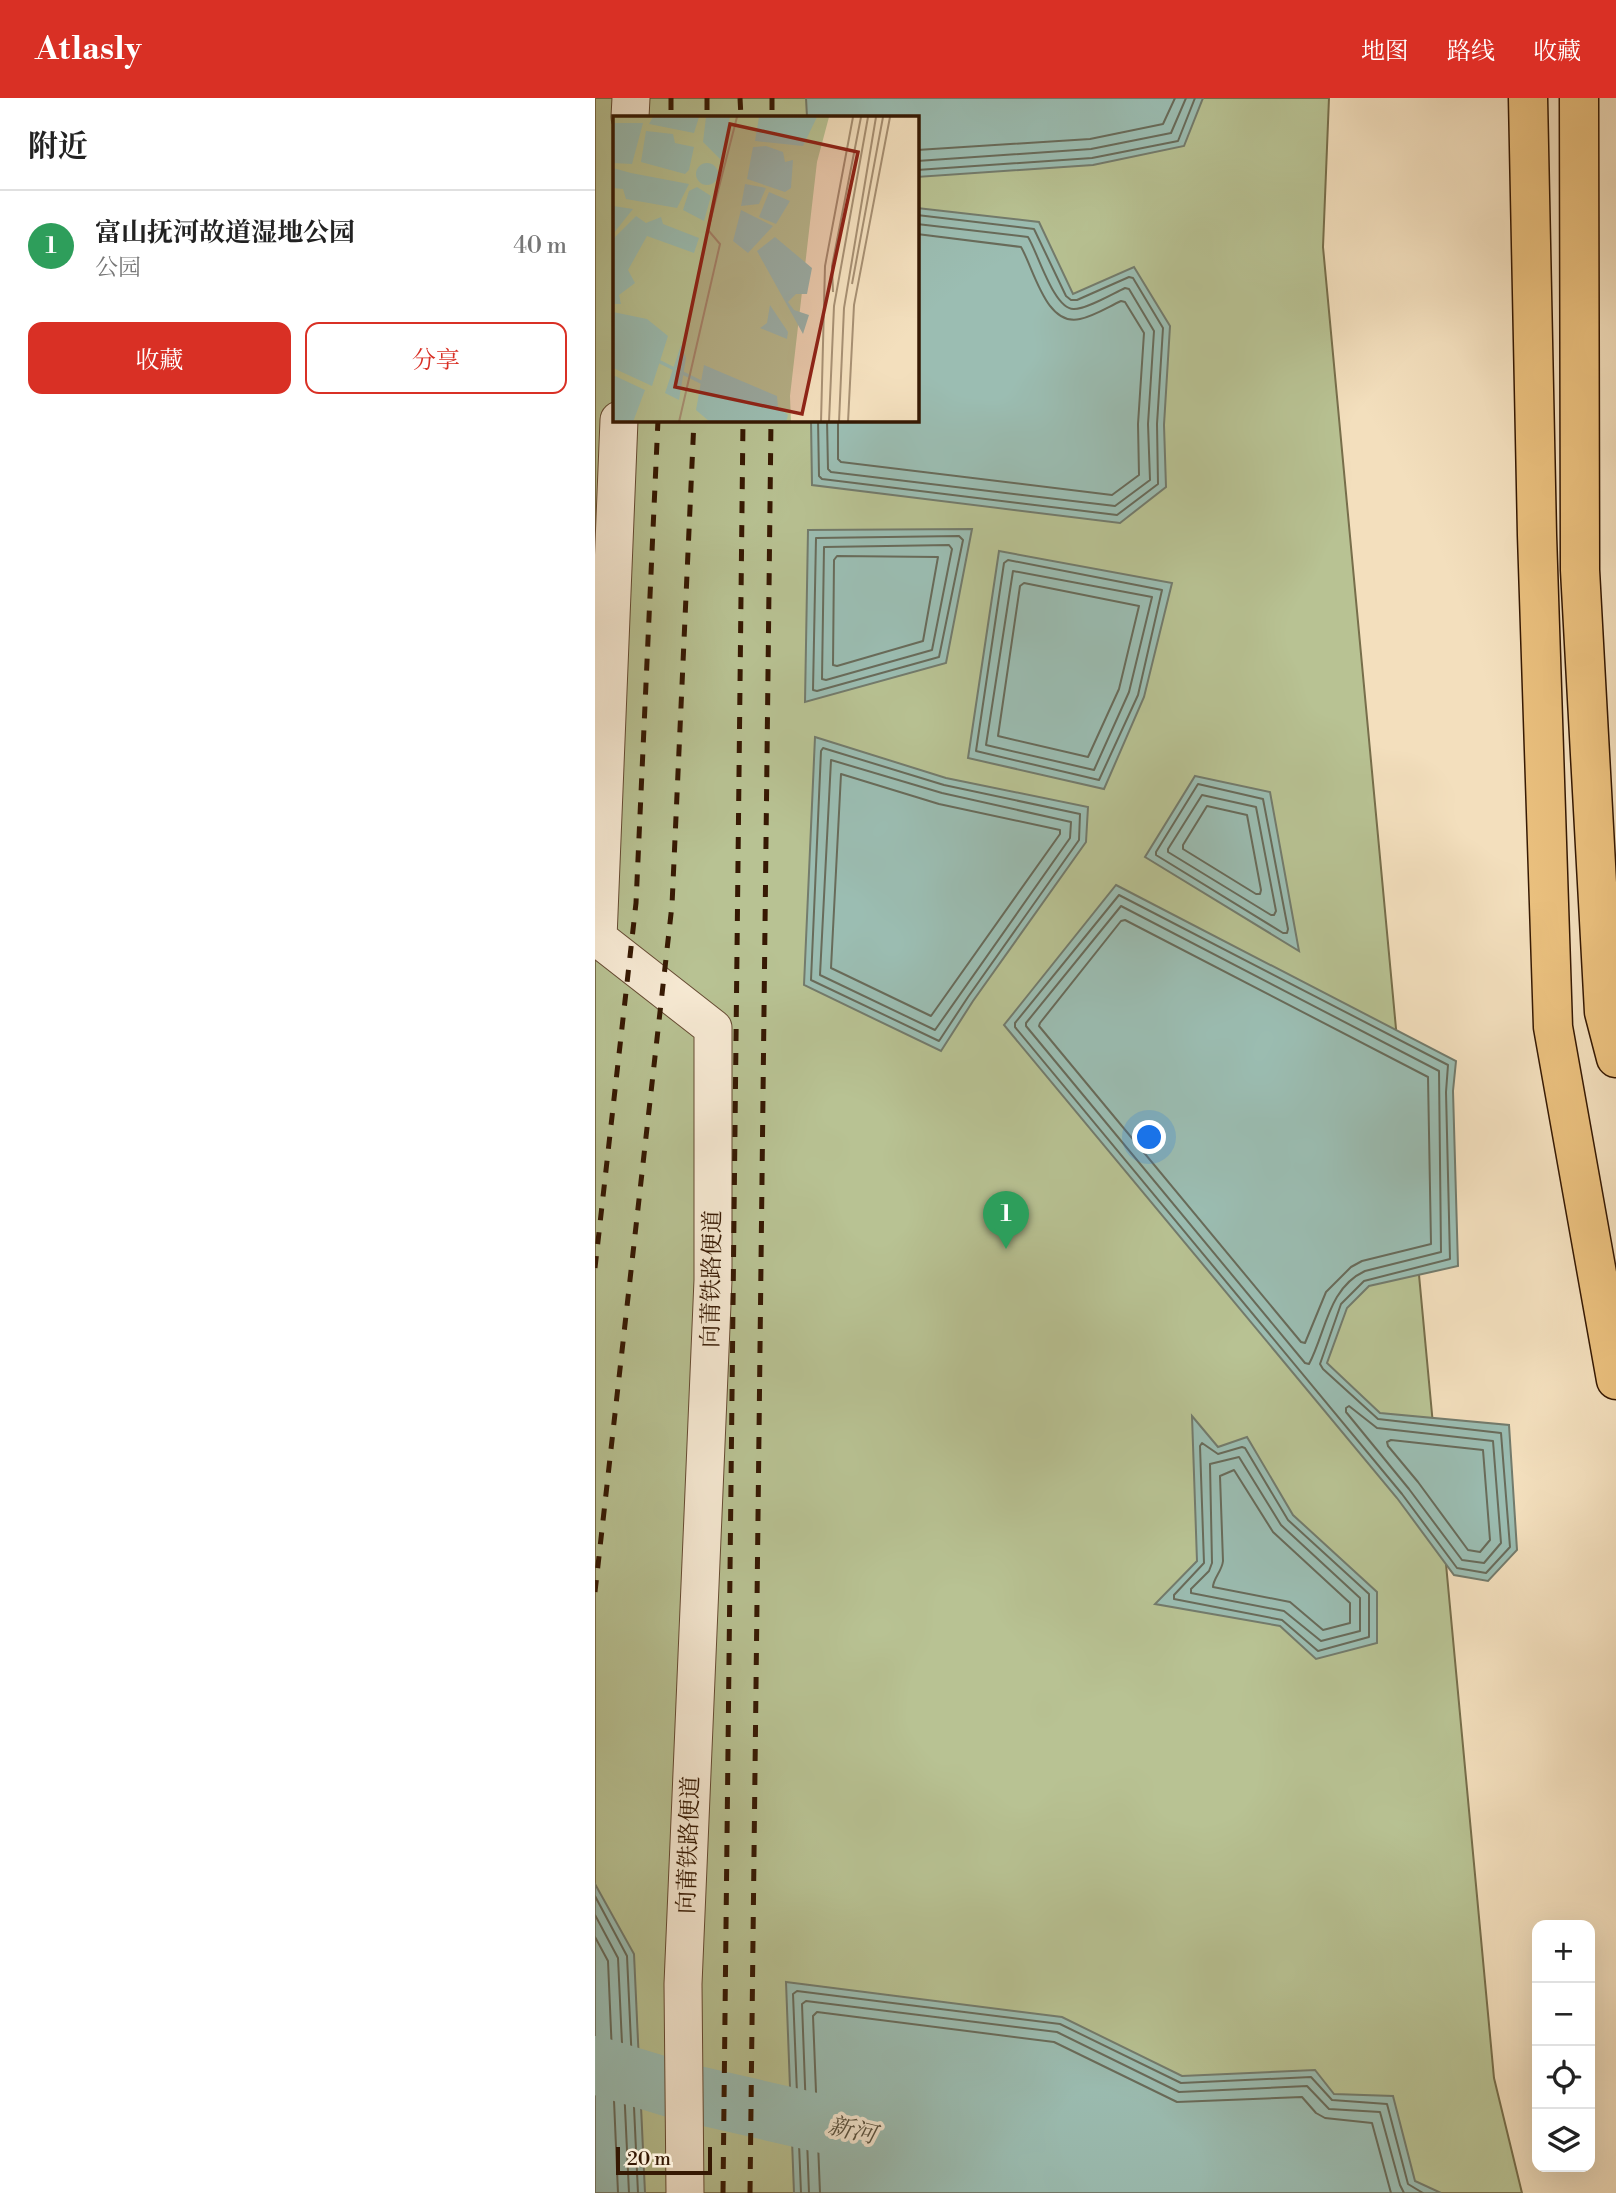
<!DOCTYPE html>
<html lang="zh">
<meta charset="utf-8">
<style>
:root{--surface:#fff;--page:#f6f6f6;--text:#222;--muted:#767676;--line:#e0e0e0;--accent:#d93025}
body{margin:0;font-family:"Libre Bodoni","Noto Serif SC",serif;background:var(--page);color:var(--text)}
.controls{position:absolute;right:21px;bottom:21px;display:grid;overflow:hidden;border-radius:14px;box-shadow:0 7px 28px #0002}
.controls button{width:63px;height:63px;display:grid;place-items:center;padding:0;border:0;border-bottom:2px solid var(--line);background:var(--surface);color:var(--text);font:35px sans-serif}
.scale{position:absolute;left:21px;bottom:18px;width:96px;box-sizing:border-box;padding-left:7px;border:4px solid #361903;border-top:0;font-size:19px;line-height:24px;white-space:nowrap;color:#361903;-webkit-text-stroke:5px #f7ead4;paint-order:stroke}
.you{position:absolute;left:555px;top:1040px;width:24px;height:24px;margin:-18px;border:5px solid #fff;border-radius:50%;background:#1a73e8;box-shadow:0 0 0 10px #1a73e833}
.badge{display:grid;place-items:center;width:46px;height:46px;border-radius:50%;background:var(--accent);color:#fff;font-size:23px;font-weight:700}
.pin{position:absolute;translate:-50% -58px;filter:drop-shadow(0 2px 4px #0008)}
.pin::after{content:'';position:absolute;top:37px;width:24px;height:21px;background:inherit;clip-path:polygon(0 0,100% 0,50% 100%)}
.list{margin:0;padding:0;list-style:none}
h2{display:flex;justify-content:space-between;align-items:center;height:91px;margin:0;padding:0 28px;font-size:30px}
h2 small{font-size:23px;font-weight:400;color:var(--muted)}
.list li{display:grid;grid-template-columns:46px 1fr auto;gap:21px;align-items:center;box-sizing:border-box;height:112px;padding:0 28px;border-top:2px solid var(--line)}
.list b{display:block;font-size:26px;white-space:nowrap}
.list p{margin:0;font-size:23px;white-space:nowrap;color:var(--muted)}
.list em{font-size:23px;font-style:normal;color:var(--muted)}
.actions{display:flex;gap:14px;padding:21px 28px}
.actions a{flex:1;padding:16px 0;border:2px solid var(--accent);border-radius:14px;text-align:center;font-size:24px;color:var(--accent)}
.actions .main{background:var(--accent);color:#fff}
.icon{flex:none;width:38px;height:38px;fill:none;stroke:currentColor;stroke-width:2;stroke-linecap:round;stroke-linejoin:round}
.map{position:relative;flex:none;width:1021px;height:2095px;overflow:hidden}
header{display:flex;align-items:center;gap:42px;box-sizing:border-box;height:98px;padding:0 35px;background:var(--accent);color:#fff}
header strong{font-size:33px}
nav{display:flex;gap:38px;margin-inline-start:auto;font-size:24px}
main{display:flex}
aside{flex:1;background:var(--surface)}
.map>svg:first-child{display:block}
.green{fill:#b8c293;stroke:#776e4b;stroke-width:2;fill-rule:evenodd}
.water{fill:#9bbdb2;stroke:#737b6c;stroke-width:2}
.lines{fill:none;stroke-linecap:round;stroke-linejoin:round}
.shore{stroke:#686b5a;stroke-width:2}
.river{stroke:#9bbdb2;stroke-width:58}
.minor-casing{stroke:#654a32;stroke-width:39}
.major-casing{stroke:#361903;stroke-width:41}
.highway-casing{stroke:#361903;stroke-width:41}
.minor{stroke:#f7ead4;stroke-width:37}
.major{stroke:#eac07e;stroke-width:38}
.highway{stroke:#eac07e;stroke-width:38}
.rail{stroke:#361903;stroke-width:5;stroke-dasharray:12 12;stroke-linecap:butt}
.labels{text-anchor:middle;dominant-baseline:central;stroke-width:7;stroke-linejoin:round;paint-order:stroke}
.street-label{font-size:23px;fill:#361903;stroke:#f7ead4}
.water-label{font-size:24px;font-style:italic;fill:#595240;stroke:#f7ead4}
.inset-river{fill:none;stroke:#9bbdb2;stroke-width:3.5}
.inset-road{fill:none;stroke:#a79073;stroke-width:2}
.view{fill:#8f2418;fill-opacity:0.15;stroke:#8f2418;stroke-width:3.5}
.inset-edge{fill:none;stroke:#361903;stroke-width:3.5}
</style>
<header>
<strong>Atlasly</strong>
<nav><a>地图</a><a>路线</a><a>收藏</a></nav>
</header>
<main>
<aside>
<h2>附近<small></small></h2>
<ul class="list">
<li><span class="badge" style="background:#2e9e5b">1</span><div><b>富山抚河故道湿地公园</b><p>公园</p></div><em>40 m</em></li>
</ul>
<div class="actions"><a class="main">收藏</a><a>分享</a></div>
</aside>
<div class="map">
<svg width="1021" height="2095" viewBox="0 0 1021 2095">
<rect width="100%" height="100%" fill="#f3dfbd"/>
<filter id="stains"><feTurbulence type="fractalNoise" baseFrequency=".00286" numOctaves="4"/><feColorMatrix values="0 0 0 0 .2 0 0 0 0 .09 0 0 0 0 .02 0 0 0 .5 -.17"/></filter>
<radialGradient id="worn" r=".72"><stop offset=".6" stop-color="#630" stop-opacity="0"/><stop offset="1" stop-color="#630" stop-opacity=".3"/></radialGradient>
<path class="green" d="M 0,0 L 734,0 L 728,149 L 899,1980 L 927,2095 L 0,2095 ZM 19,19 L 322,19 L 322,322 L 19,322 Z"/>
<path class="water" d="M 211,0 L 608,0 L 589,48 L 498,67 L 322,79 L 322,19 L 212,19 Z
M 322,110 L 444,124 L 478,196 L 539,169 L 575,228 L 569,327 L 571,389 L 525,425 L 217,387 L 216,322 L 322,322 Z
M 377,431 L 351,565 L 210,604 L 213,432 Z
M 404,453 L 577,485 L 549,599 L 509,691 L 373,660 Z
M 220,639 L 351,680 L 493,709 L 491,744 L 378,903 L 346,953 L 209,887 Z
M 600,678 L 675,694 L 704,853 L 550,759 Z
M 521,787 L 861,963 L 858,993 L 863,1168 L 774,1188 L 752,1210 L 732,1265 L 785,1315 L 914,1327 L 922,1452 L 893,1483 L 859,1477 L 802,1400 L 409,927 Z
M 597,1318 L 623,1349 L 652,1339 L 698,1417 L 782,1494 L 782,1545 L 721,1561 L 685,1528 L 560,1506 L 602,1463 Z
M 0,1786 L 39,1856 L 50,2095 L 0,2095 Z
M 191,1884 L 467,1919 L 587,1978 L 720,1972 L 739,1996 L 798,1998 L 820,2083 L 846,2095 L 199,2095 Z"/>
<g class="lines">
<path class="shore" d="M 322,52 L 495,41 L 568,26 L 580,0
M 322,63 L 496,51 L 576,35 L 591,0
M 322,72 L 497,60 L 583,43 L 600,0
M 223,322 L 224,378 L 227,381 L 522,417 L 563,386 L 562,326 L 568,230 L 538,180 L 534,179 L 482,202 L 476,202 L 471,198 L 439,131 L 322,117
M 232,322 L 233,371 L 236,374 L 520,408 L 555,382 L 553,326 L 559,233 L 534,191 L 530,190 C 517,196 492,211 479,211 C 459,212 443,155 433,139 L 322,126
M 243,322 L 243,361 L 246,364 L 517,397 L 544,377 L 543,326 L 549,235 L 530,204 L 526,203 C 513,209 499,218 485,221 C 451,229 439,171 426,149 L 322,136
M 364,438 L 368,442 L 344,559 L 222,593 L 218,592 L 221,440 Z
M 354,447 L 357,451 L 337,552 L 231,582 L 227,581 L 229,449 Z
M 242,458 L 343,459 L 328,543 L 242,568 L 238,567 L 239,462 Z
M 413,462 L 567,492 L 543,597 L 504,682 L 381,653 L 409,465 Z
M 418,473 L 557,499 L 534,594 L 499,672 L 391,647 Z
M 429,485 L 544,508 L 524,591 L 493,659 L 403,638 L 425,488 Z
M 228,650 L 349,687 L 485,716 L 484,742 L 373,899 L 344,943 L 216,882 L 226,653 Z
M 236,662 L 347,695 L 476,724 L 475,740 L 340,932 L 225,877 Z
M 246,676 L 344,706 L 465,732 L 465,736 L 336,918 L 236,870 Z
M 603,686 L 668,701 L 693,831 L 692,835 L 688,835 L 561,757 L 561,754 Z
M 607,697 L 661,709 L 681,813 L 679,817 L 676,817 L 573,754 L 573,751 Z
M 612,708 L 652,717 L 666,792 L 665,796 L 661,796 L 588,751 L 588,747 Z
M 524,797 L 853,967 L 851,994 L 855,1161 L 769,1183 L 746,1206 L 725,1266 L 728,1271 L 783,1321 L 906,1335 L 915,1449 L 891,1475 L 862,1470 L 807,1396 L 420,929 L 420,925 Z
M 526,808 L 844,973 L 846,1154 L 770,1173 C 733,1190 731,1234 714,1266 L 710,1265 L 431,928 L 431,925 Z
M 530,822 L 833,979 L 836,1146 L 767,1163 L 756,1169 L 731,1194 L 710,1245 L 706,1244 L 444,928 L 445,925 L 526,823 Z
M 754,1308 L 782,1330 L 898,1343 L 906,1445 L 889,1465 L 867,1462 L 814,1391 L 751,1314 L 751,1310 Z
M 796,1342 L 888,1352 L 895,1442 L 885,1454 L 873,1452 L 823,1384 L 793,1348 L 792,1344 Z
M 607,1345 L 623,1356 L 647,1349 L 650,1350 L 693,1422 L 774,1496 L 774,1539 L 723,1553 L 687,1522 L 579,1501 L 579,1497 L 609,1465 L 605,1348 Z
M 644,1359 L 686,1427 L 765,1500 L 765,1533 L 726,1543 L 689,1513 L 596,1495 L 596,1491 L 614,1473 L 617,1465 L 615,1366 Z
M 639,1372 L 678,1434 L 755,1505 L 755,1525 L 728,1532 L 695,1504 L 618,1489 C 618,1481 627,1473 628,1463 L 625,1378 Z
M 0,1798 L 32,1858 L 43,2095
M 0,1817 L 23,1860 L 34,2095
M 0,1839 L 13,1863 L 23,2095
M 206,2095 L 198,1896 L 202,1893 L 465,1926 L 586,1985 L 716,1979 L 737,2002 L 792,2006 L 813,2086 L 828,2095
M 214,2095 L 207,1906 L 211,1903 L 462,1934 L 584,1994 L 712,1988 L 734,2011 L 785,2014 L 805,2087 L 809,2095
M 225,2095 L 218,1918 L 222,1914 L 459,1944 L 582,2004 L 707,1999 L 721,2015 L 730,2020 L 777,2025 L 796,2095"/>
<path class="river" d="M 0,1967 L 89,1994 L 272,2036"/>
<g class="minor-casing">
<path id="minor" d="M 35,19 L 36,0
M 24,322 L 3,840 L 118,930 L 118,1182 L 88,1886 L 90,2095"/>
</g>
<g class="major-casing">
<path id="major" d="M 933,0 L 942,437 L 958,929 L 1021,1282"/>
</g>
<g class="highway-casing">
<path id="highway" d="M 984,0 L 985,472 L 1009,914 L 1021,960"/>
</g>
<use href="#minor" class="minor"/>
<use href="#major" class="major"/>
<use href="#highway" class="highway"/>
<path class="rail" d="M 76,0 L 76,19
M 112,0 L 112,19
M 145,0 L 146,19
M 177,0 L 177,19
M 0,1170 L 41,805 L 63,322
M 0,1494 L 77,807 L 99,322
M 128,2095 L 148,322
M 155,2095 L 176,322"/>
</g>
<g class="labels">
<g class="street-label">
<text transform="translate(117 1181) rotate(-89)">向莆铁路便道</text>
<text transform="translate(94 1747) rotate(-88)">向莆铁路便道</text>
</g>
<g class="water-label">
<text transform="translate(257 2033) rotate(13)">新河</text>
</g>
</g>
<g transform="translate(18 18)">
<rect width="306" height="306" fill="#f3dfbd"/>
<path d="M 0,1 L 216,1 L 204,46 L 177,280 L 178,306 L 0,306 Z" fill="#b8c293"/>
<path d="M 40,1 L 86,1 L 81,17 L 36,8 ZM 93,1 L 117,1 L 108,44 L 90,26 ZM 146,1 L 204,1 L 190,30 L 142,25 ZM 0,7 L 30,7 L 19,48 L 0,47 ZM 33,15 L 60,18 L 62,27 L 81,31 L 76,54 L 72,58 L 28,46 ZM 153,30 L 170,36 L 172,46 L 180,44 L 178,72 L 172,76 L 134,63 L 140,31 ZM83 58a11 11 0 1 1 22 0a11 11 0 1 1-22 0ZM 0,52 L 18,57 L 76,68 L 64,92 L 13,83 L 10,73 L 0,72 ZM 132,68 L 153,72 L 146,88 L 128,90 ZM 84,71 L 98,80 L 91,105 L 70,94 L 76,75 ZM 156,76 L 177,85 L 163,108 L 146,101 ZM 0,90 L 20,93 L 0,118 ZM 128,94 L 160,110 L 135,137 L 120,125 ZM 23,100 L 33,107 L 48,101 L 50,108 L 86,122 L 81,137 L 34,120 L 15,154 L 22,167 L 6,179 L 8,188 L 0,188 L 0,123 ZM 162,121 L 199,152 L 194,178 L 183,178 L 175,186 L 181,194 L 196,199 L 190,218 L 144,135 ZM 157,189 L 175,216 L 174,223 L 147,212 L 154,207 ZM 0,196 L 34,203 L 55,220 L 39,270 L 0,252 ZM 68,229 L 73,242 L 66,284 L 52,277 ZM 91,249 L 164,280 L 165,291 L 175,299 L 173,306 L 97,306 L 83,294 ZM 0,259 L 32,274 L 20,306 L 0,306 Z" fill="#9bbdb2"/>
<path class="inset-river" d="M 39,242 L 94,269"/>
<path class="inset-road" d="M 239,168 L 270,1M 220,176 L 219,150 L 248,1M 66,306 L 107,128 L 95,114 L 124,1M 208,306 L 212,150 L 240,1M 216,306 L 221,190 L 255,1M 226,306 L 231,192 L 263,1M 235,306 L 241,189 L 277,1"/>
<path class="view" d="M 117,8 L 245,36 L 189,298 L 62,271 Z"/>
<rect width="306" height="306" class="inset-edge"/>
</g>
<rect width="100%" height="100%" filter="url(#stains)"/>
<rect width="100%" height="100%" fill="url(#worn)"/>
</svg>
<div class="controls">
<button>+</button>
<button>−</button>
<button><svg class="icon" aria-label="locate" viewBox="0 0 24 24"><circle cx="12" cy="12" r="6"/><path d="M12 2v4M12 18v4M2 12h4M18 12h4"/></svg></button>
<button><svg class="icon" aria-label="layers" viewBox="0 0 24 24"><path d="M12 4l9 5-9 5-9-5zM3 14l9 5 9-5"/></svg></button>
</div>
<div class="scale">20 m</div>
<div class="you"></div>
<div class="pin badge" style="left:411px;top:1151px;background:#2e9e5b">1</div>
</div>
</main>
